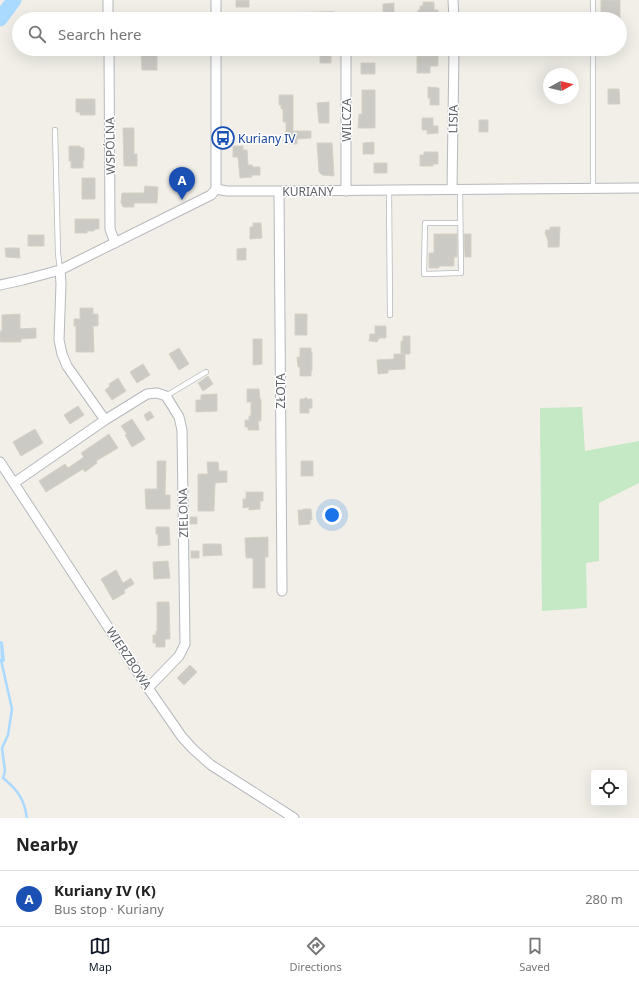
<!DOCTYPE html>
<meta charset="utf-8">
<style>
:root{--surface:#fff;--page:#f6f6f6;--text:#222;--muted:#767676;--line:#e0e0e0;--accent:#111827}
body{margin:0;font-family:"Noto Sans",sans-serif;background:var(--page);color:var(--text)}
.controls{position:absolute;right:12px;bottom:12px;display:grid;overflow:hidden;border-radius:4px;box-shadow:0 4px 16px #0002}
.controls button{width:36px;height:36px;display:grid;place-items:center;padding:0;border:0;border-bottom:1px solid var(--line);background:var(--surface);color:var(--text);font:20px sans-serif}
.compass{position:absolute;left:543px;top:68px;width:36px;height:36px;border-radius:50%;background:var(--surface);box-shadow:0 4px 16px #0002;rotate:82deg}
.you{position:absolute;left:332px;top:515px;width:14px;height:14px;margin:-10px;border:3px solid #fff;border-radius:50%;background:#1a73e8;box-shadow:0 0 0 6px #1a73e833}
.badge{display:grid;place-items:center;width:26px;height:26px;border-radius:50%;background:var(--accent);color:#fff;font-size:13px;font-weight:700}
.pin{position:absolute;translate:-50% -33px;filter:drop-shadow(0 1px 2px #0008)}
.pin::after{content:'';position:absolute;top:21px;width:14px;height:12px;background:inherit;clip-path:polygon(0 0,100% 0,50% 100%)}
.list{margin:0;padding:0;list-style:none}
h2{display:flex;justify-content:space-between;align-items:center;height:52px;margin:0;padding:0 16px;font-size:17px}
h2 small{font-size:13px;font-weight:400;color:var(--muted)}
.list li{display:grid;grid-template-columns:26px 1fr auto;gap:12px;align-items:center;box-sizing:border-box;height:56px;padding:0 16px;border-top:1px solid var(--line)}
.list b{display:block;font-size:15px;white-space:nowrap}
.list p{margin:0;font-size:13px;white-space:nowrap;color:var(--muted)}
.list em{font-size:13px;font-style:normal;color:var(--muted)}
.icon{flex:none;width:22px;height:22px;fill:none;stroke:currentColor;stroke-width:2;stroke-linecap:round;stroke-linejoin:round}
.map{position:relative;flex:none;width:639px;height:818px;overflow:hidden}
.search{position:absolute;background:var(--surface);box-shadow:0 4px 16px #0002;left:12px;right:12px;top:12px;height:44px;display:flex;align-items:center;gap:10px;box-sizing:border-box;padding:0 14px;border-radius:22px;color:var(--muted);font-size:15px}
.sheet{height:108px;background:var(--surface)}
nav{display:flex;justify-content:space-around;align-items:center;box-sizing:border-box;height:56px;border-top:1px solid var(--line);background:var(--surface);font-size:11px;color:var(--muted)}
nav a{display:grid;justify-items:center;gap:2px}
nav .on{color:var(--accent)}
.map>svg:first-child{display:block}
.green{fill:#c5e8c5}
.water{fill:#aadaff}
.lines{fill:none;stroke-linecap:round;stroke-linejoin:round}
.stream{stroke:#aadaff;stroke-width:2.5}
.river{stroke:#aadaff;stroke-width:15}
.building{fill:#cccac5;stroke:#d6d1c6}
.lane-casing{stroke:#b5b8bc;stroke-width:6}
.street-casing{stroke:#b5b8bc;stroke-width:11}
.lane{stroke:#fff;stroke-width:4.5}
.street{stroke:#fff;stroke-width:9}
.labels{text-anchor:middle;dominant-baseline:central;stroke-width:3;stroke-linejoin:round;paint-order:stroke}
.street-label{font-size:12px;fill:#5f6368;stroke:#fff}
.transit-label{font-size:12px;fill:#164399;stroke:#fff;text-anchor:start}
</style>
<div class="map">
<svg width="639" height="818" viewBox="0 0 639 818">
<rect width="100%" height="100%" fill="#f1efe8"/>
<path class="green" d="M 582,407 L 585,451 L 639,441 L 639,483 L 599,503 L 599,561 L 586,563 L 587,608 L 542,611 L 540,408 Z"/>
<path class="water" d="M 0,641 L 3,642 L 5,661 L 1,663 Z"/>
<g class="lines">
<path class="stream" d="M 1,660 L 12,709 L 8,735 L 2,748 L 5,771 L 3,778 C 18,790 24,799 27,818"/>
<path class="river" d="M 0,19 L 14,0"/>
</g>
<path class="building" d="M 236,0 L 249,0 L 249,7 L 236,7 Z
M 601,0 L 620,0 L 620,19 L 601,19 Z
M 423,2 L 434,2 L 434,10 L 438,10 L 438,19 L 418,19 L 418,10 L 420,10 L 420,6 L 423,6 Z
M 394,3 L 394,19 L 383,19 L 383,4 Z
M 320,49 L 331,49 L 331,63 L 320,63 Z
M 157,52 L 157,70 L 142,70 L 141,53 Z
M 417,56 L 438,56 L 438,66 L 430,66 L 430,73 L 417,73 Z
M 361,63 L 375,63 L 375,74 L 361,74 Z
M 428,87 L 439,88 L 439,105 L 430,105 L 430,98 L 428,98 Z
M 608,89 L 619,89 L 620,104 L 608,104 Z
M 362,90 L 375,90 L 375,128 L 358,128 L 359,114 L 362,114 Z
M 279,95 L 293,95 L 293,131 L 311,131 L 311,138 L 297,139 L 297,144 L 288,144 L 288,142 L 286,142 L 286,122 L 283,122 L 283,109 L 281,109 L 281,105 L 279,105 Z
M 76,99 L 95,99 L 95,115 L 80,115 L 80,112 L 76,112 Z
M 329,102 L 329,123 L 319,123 L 317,103 Z
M 422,118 L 433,118 L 433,126 L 438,126 L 438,133 L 427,134 L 427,130 L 422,130 Z
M 479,120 L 488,120 L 488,132 L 479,132 Z
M 123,128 L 134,128 L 134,154 L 137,154 L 137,166 L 124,166 Z
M 374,142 L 374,154 L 363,154 L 363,143 Z
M 317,143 L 332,143 L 334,176 L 322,175 L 319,172 Z
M 69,146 L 79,146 L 82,148 L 84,148 L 84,160 L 83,161 L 83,168 L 71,168 L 71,161 L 69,161 Z
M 233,146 L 243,146 L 243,150 L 247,150 L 248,165 L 252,165 L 253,167 L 260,167 L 260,175 L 251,175 L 252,177 L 240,178 L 238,157 L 233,157 Z
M 424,152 L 438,152 L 438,164 L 433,164 L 433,166 L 420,166 L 420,155 L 424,155 Z
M 374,163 L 387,163 L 387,173 L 374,173 Z
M 82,178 L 95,178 L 95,199 L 82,199 Z
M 145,186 L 158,187 L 157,203 L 134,203 L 134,207 L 123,207 L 121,202 L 122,193 L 144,193 Z
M 75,219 L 99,219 L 99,229 L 95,229 L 94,231 L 87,231 L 87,233 L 75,233 Z
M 253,223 L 261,223 L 262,238 L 250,239 L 250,227 L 253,227 Z
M 550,227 L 560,227 L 559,247 L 548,247 L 548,240 L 545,233 L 546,230 L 550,230 Z
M 434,234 L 457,234 L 457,257 L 454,257 L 454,266 L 439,266 L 439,268 L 429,268 L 429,253 L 434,253 Z
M 464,234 L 471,234 L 471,257 L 465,257 Z
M 28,235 L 44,235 L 44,246 L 28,246 Z
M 5,248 L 19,248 L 20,258 L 6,257 Z
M 246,248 L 246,260 L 237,260 L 237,249 Z
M 80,308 L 93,308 L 93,314 L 98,314 L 98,326 L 93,326 L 94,352 L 76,352 L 76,326 L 74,326 L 74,319 L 80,319 Z
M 20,314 L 20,329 L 36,328 L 36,338 L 21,339 L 21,342 L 0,342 L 0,331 L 2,331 L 2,315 Z
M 295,314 L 307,314 L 307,335 L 295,335 Z
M 375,326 L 386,326 L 386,338 L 379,338 L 377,342 L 369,341 L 370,334 L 375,334 Z
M 403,336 L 410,336 L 410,354 L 401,354 L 401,341 L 403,341 Z
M 253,339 L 262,339 L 262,364 L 253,365 Z
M 179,348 L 189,364 L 179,370 L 169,354 Z
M 300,348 L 311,348 L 311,352 L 312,352 L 312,371 L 311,371 L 311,376 L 300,376 L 300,367 L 298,367 L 297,357 L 300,357 Z
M 394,354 L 405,354 L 405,369 L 388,370 L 388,373 L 378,374 L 377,360 L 394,359 Z
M 143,364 L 150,375 L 137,383 L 130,372 Z
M 208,376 L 213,384 L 203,391 L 198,383 Z
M 118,378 L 126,391 L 112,400 L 105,390 L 110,386 L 109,384 Z
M 247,389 L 259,389 L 260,399 L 261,399 L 261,421 L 258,421 L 259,430 L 248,430 L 248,427 L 245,427 L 245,420 L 249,420 L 249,416 L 251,416 L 251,402 L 247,402 Z
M 217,394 L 217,411 L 196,412 L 196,400 L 201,400 L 201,395 Z
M 306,397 L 307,399 L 312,399 L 312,408 L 309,408 L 309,413 L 300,413 L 300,399 L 304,399 Z
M 78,406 L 84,415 L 70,424 L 64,415 Z
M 150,411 L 154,417 L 147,421 L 144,415 Z
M 132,419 L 145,439 L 132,447 L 125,435 L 127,434 L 121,426 Z
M 35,429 L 43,443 L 21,456 L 13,442 Z
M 109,434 L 118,448 L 96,461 L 97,463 L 85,472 L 83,469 L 46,492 L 39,481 L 65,464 L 68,468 L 84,457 L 81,453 Z
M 157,461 L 166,461 L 165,495 L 170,495 L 170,509 L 146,509 L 145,489 L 157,489 Z
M 301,461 L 313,461 L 313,476 L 301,476 Z
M 207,462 L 218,462 L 219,471 L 227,471 L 227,482 L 215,483 L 214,511 L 198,511 L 198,474 L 208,474 Z
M 246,492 L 263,492 L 263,501 L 260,501 L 260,509 L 249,510 L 249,507 L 243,508 L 243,499 L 246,499 Z
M 303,509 L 311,509 L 312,520 L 310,520 L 310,524 L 299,525 L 298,510 L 303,510 Z
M 190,517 L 197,517 L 197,524 L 190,524 Z
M 156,527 L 169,527 L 170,545 L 158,546 L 158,534 L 156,534 Z
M 268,537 L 268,557 L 265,557 L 265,588 L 253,588 L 253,558 L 246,558 L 245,538 Z
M 203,544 L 221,544 L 222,555 L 203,556 Z
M 191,551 L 199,551 L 199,558 L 191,558 Z
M 168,561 L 170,578 L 154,579 L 153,562 Z
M 116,570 L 123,583 L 131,578 L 134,584 L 124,590 L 125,593 L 113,600 L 101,579 Z
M 157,602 L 169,602 L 170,639 L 165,639 L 165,647 L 156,647 L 156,643 L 153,643 L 153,635 L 156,635 L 156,631 L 157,631 Z
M 190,665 L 197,672 L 184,685 L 177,678 Z"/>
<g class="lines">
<g class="lane-casing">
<path id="lane" d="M 593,19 L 593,0
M 55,130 L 58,253 L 60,270
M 593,188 L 593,49
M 460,189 L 461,273 L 424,274 L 425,223 L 460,223
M 389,190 L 390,315
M 166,396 L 206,372"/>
</g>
<g class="street-casing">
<path id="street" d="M 108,0 L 108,19
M 216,0 L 216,19
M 453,0 L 454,19
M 216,19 L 333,17 L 340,19
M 109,49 L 110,229 L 115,243
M 216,49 L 216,189
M 346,49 L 346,191
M 216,189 L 227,191 L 279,191 L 639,188
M 452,189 L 454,49
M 279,191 L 282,591
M 60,270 L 61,284 L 59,340 L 62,354 L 67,366 L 105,420
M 0,285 L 23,280 L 60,270 L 211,195 L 216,189
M 0,462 L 148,688 L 182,737 L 193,749 L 211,765 L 294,818
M 14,483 L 105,420 L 147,394 L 157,393 L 166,396 L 179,417 L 182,430 L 185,644 L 179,656 L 148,688"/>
</g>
<use href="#lane" class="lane"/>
<use href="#street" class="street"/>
</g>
<defs>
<g id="bus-ring" transform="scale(1.15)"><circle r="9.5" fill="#fff" stroke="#1a4fb4" stroke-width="1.5"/><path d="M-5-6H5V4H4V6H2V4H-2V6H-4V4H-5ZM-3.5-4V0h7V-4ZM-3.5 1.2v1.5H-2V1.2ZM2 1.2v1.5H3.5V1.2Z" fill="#1a4fb4"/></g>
</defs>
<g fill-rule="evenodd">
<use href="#bus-ring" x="223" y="138"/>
</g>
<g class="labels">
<g class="street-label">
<text transform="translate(453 119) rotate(-89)">LISIA</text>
<text transform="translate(346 120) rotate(-90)">WILCZA</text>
<text transform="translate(110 146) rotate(-91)">WSPÓLNA</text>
<text x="308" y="191">KURIANY</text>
<text transform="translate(280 391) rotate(-90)">ZŁOTA</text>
<text transform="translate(183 513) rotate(-91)">ZIELONA</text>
<text transform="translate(129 658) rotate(57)">WIERZBOWA</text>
</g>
<g class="transit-label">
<text x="238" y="138">Kuriany IV</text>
</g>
</g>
</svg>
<div class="controls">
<button><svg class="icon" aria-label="locate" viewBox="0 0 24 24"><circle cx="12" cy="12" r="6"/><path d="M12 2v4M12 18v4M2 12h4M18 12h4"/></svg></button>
</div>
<svg class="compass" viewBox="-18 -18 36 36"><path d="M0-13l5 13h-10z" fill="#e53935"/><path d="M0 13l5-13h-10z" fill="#767676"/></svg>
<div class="you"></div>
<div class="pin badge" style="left:182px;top:200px;background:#1a4fb4">A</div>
<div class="search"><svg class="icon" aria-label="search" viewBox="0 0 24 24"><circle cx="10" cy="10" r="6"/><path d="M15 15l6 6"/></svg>Search here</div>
</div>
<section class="sheet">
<h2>Nearby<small></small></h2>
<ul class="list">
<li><span class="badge" style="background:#1a4fb4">A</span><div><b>Kuriany IV (K)</b><p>Bus stop · Kuriany</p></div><em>280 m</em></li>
</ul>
</section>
<nav>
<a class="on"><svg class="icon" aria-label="map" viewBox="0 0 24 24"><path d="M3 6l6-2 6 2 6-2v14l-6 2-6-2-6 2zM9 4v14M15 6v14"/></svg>Map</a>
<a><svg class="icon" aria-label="directions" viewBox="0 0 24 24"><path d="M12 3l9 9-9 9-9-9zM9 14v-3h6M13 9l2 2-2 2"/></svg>Directions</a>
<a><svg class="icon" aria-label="saved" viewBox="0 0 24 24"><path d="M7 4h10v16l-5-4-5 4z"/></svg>Saved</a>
</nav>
